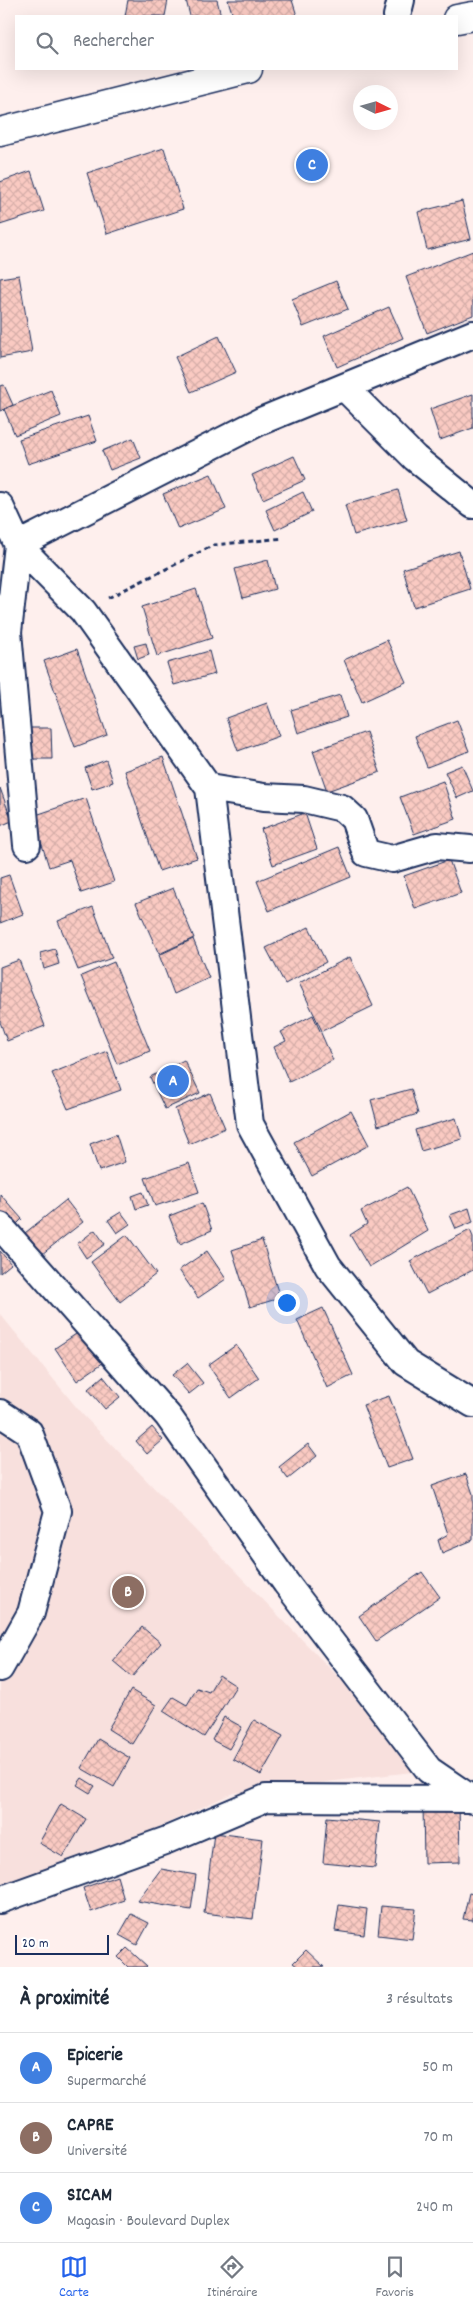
<!DOCTYPE html>
<html lang="fr">
<meta charset="utf-8">
<style>
:root{--surface:#fff;--page:#f2f2f3;--text:#1f2937;--muted:#747a83;--line:#e0e1e3;--accent:#2563eb}
body{margin:0;font-family:Dekko,sans-serif;background:var(--page);color:var(--text)}
.compass{position:absolute;left:353px;top:85px;width:45px;height:45px;border-radius:50%;background:var(--surface);box-shadow:0 5px 20px #0002;rotate:95deg}
.scale{position:absolute;left:15px;bottom:12px;width:94px;box-sizing:border-box;padding-left:5px;border:2px solid #1b2f5e;border-top:0;font-size:14px;line-height:18px;white-space:nowrap;color:#1b2f5e;-webkit-text-stroke:4px #fff;paint-order:stroke}
.you{position:absolute;left:286px;top:1302px;width:18px;height:18px;margin:-12px;border:4px solid #fff;border-radius:50%;background:#1a73e8;box-shadow:0 0 0 8px #1a73e833}
.badge{display:grid;place-items:center;width:32px;height:32px;border-radius:50%;background:var(--accent);color:#fff;font-size:16px;font-weight:700}
.pin{position:absolute;translate:-50% -50%;border:2px solid #fff;box-shadow:0 1px 5px #0006}
.list{margin:0;padding:0;list-style:none}
h2{display:flex;justify-content:space-between;align-items:center;height:65px;margin:0;padding:0 20px;font-size:21px}
h2 small{font-size:16px;font-weight:400;color:var(--muted)}
.list li{display:grid;grid-template-columns:32px 1fr auto;gap:15px;align-items:center;box-sizing:border-box;height:70px;padding:0 20px;border-top:1px solid var(--line)}
.list b{display:block;font-size:19px;white-space:nowrap}
.list p{margin:0;font-size:16px;white-space:nowrap;color:var(--muted)}
.list em{font-size:16px;font-style:normal;color:var(--muted)}
.icon{flex:none;width:28px;height:28px;fill:none;stroke:currentColor;stroke-width:2;stroke-linecap:round;stroke-linejoin:round}
.map{position:relative;flex:none;width:473px;height:1967px;overflow:hidden}
.search{position:absolute;background:var(--surface);box-shadow:0 5px 20px #0002;left:15px;right:15px;top:15px;height:55px;display:flex;align-items:center;gap:12px;box-sizing:border-box;padding:0 18px;border-radius:0px;color:var(--muted);font-size:19px}
.sheet{height:275px;background:var(--surface)}
nav{display:flex;justify-content:space-around;align-items:center;box-sizing:border-box;height:70px;border-top:1px solid var(--line);background:var(--surface);font-size:14px;color:var(--muted)}
nav a{display:grid;justify-items:center;gap:2px}
nav .on{color:var(--accent)}
.map>svg:first-child{display:block}
.built{fill:#f8e0dd}
.building{fill:url(#building-cross-hatch);stroke:#1b2f5e}
.lines{fill:none;stroke-linecap:round;stroke-linejoin:round}
.street-casing{stroke:#1b2f5e;stroke-width:30}
.secondary-casing{stroke:#1b2f5e;stroke-width:31}
.path{stroke:#1b2f5e;stroke-width:3;stroke-dasharray:5 4;stroke-linecap:butt}
.street{stroke:#fff;stroke-width:26}
.secondary{stroke:#fff;stroke-width:28}
</style>
<div class="map">
<svg width="473" height="1967" viewBox="0 0 473 1967">
<defs>
<pattern id="building-cross-hatch" width="8" height="8" patternUnits="userSpaceOnUse" patternTransform="scale(1.25)"><rect width="8" height="8" fill="#facac2"/><path d="M0 0l8 8M0 8l8-8" fill="none" stroke="#d6aea9"/></pattern>
</defs>
<rect width="100%" height="100%" fill="#feefed"/>
<filter id="ink" filterUnits="userSpaceOnUse"><feTurbulence type="fractalNoise" baseFrequency=".02" numOctaves="2"/><feDisplacementMap in="SourceGraphic" scale="10" xChannelSelector="R" yChannelSelector="G"/><feConvolveMatrix kernelMatrix="1 2 1 2 8 2 1 2 1" color-interpolation-filters="sRGB"/></filter>
<g filter="url(#ink)">
<path class="built" d="M 0,1314 L 82,1414 L 429,1770 L 233,1793 L 0,1900 Z"/>
<path class="building" d="M 128,0 L 168,0 L 165,16 L 125,16 Z
M 186,0 L 217,0 L 221,16 L 190,16 Z
M 228,0 L 292,0 L 297,16 L 233,16 Z
M 164,148 L 183,209 L 107,234 L 87,173 Z
M 31,171 L 44,211 L 0,225 L 0,182 Z
M 462,201 L 471,239 L 427,250 L 418,212 Z
M 473,251 L 473,315 L 427,333 L 406,277 Z
M 19,275 L 32,352 L 0,358 L 0,278 Z
M 336,281 L 348,309 L 303,327 L 292,299 Z
M 389,307 L 403,338 L 337,367 L 324,336 Z
M 219,336 L 236,372 L 191,392 L 175,357 Z
M 4,385 L 13,405 L 0,411 L 0,386 Z
M 51,390 L 61,416 L 15,435 L 4,409 Z
M 473,394 L 473,428 L 440,440 L 430,409 Z
M 88,416 L 97,441 L 28,464 L 19,439 Z
M 133,438 L 141,458 L 110,470 L 102,451 Z
M 294,456 L 305,480 L 263,499 L 252,475 Z
M 211,474 L 226,509 L 178,529 L 163,494 Z
M 398,490 L 407,520 L 354,535 L 345,505 Z
M 303,492 L 312,512 L 275,530 L 266,510 Z
M 459,551 L 470,589 L 414,607 L 403,569 Z
M 268,560 L 275,589 L 243,598 L 235,569 Z
M 196,589 L 212,638 L 157,656 L 142,607 Z
M 387,640 L 406,682 L 362,702 L 344,660 Z
M 146,643 L 149,655 L 138,659 L 134,646 Z
M 77,649 L 107,735 L 75,747 L 44,661 Z
M 209,651 L 215,674 L 174,685 L 167,663 Z
M 340,695 L 347,717 L 298,733 L 291,710 Z
M 267,703 L 279,736 L 238,751 L 226,718 Z
M 457,720 L 469,751 L 427,767 L 415,736 Z
M 29,728 L 51,728 L 52,759 L 29,759 Z
M 366,732 L 380,772 L 327,791 L 313,751 Z
M 163,757 L 197,858 L 159,871 L 125,771 Z
M 106,760 L 113,782 L 92,789 L 85,768 Z
M 462,765 L 473,791 L 457,798 L 445,772 Z
M 443,781 L 456,819 L 414,834 L 400,797 Z
M 0,788 L 12,821 L 0,826 Z
M 86,798 L 114,882 L 81,893 L 70,860 L 49,867 L 33,816 Z
M 305,813 L 317,849 L 273,865 L 261,829 Z
M 339,847 L 351,877 L 269,911 L 257,881 Z
M 449,860 L 461,893 L 415,909 L 404,876 Z
M 9,875 L 23,914 L 0,923 L 0,878 Z
M 173,888 L 194,938 L 159,954 L 136,903 Z
M 93,907 L 112,958 L 78,970 L 58,921 Z
M 309,927 L 326,962 L 285,984 L 266,948 Z
M 193,939 L 209,978 L 174,994 L 159,955 Z
M 55,949 L 59,964 L 44,969 L 40,953 Z
M 350,957 L 373,1006 L 322,1031 L 299,983 Z
M 19,960 L 45,1026 L 7,1041 L 0,1022 L 0,967 Z
M 114,962 L 150,1051 L 117,1064 L 81,976 Z
M 313,1015 L 333,1060 L 289,1082 L 274,1047 L 286,1041 L 281,1032 Z
M 107,1051 L 121,1090 L 68,1109 L 52,1073 Z
M 184,1060 L 200,1093 L 165,1109 L 150,1077 Z
M 411,1089 L 418,1114 L 378,1126 L 371,1100 Z
M 210,1093 L 225,1128 L 189,1144 L 175,1109 Z
M 351,1111 L 369,1145 L 312,1176 L 294,1142 Z
M 456,1118 L 462,1139 L 421,1151 L 415,1130 Z
M 116,1134 L 125,1162 L 99,1171 L 90,1144 Z
M 189,1163 L 199,1192 L 155,1206 L 145,1178 Z
M 407,1187 L 428,1231 L 369,1267 L 350,1235 L 367,1224 L 361,1211 Z
M 143,1192 L 148,1205 L 136,1209 L 132,1196 Z
M 0,1194 L 22,1219 L 14,1227 L 0,1211 Z
M 66,1200 L 83,1222 L 42,1254 L 25,1233 Z
M 202,1203 L 212,1230 L 180,1244 L 169,1216 Z
M 469,1208 L 473,1222 L 456,1229 L 450,1215 Z
M 121,1212 L 130,1224 L 117,1233 L 108,1220 Z
M 95,1230 L 105,1244 L 86,1258 L 77,1244 Z
M 470,1230 L 473,1237 L 473,1270 L 427,1294 L 410,1261 Z
M 127,1235 L 156,1274 L 120,1302 L 91,1262 Z
M 262,1240 L 280,1298 L 250,1307 L 232,1250 Z
M 0,1251 L 11,1264 L 0,1273 Z
M 207,1251 L 226,1279 L 198,1298 L 179,1270 Z
M 323,1308 L 353,1375 L 327,1388 L 297,1320 Z
M 82,1330 L 104,1362 L 77,1381 L 55,1348 Z
M 236,1345 L 259,1378 L 231,1398 L 208,1365 Z
M 187,1363 L 203,1383 L 189,1394 L 172,1375 Z
M 103,1376 L 120,1397 L 105,1409 L 88,1389 Z
M 389,1396 L 413,1459 L 387,1468 L 363,1405 Z
M 152,1427 L 163,1440 L 147,1454 L 136,1441 Z
M 308,1444 L 317,1456 L 288,1479 L 279,1467 Z
M 466,1474 L 473,1494 L 473,1540 L 442,1553 L 438,1540 L 448,1534 L 432,1486 Z
M 422,1572 L 440,1597 L 376,1641 L 359,1616 Z
M 142,1627 L 161,1643 L 132,1677 L 113,1661 Z
M 219,1675 L 236,1686 L 204,1737 L 163,1711 L 173,1697 L 187,1705 L 197,1688 L 209,1692 Z
M 131,1690 L 156,1705 L 132,1744 L 108,1729 Z
M 224,1717 L 242,1727 L 229,1749 L 212,1740 Z
M 254,1720 L 283,1736 L 261,1775 L 233,1759 Z
M 98,1739 L 130,1758 L 114,1787 L 81,1768 Z
M 82,1778 L 95,1786 L 90,1793 L 77,1785 Z
M 459,1803 L 460,1862 L 424,1863 L 423,1804 Z
M 61,1804 L 86,1819 L 63,1857 L 39,1843 Z
M 327,1817 L 380,1822 L 375,1868 L 323,1863 Z
M 214,1833 L 263,1839 L 253,1919 L 204,1913 Z
M 161,1869 L 196,1875 L 191,1910 L 137,1901 Z
M 117,1876 L 124,1900 L 91,1912 L 83,1888 Z
M 469,1893 L 473,1894 L 473,1920 L 463,1919 Z
M 339,1905 L 367,1909 L 364,1935 L 335,1931 Z
M 381,1906 L 416,1909 L 412,1939 L 378,1935 Z
M 131,1914 L 149,1923 L 137,1945 L 119,1935 Z
M 127,1948 L 147,1966 L 146,1967 L 128,1967 L 118,1957 Z
M 306,1950 L 324,1967 L 298,1967 L 293,1963 Z"/>
<g class="lines">
<g class="street-casing">
<path id="street" d="M 397,16 L 401,0
M 345,388 L 415,458 L 473,505
M 0,506 L 18,545 L 83,611 L 209,788 L 250,1124 L 328,1266 L 406,1363 L 473,1404
M 209,788 L 264,797 L 304,799 L 342,808 L 354,819 L 366,853 L 392,859 L 437,846 L 470,849
M 27,845 L 8,632 L 18,545 L 261,421 L 473,334
M 0,1226 L 168,1416 L 286,1583 L 429,1770 L 473,1800
M 0,1413 L 29,1432 L 58,1511 L 31,1613 L 0,1668
M 0,1900 L 167,1840 L 266,1798 L 472,1799"/>
</g>
<g class="secondary-casing">
<path id="secondary" d="M 457,19 L 473,16
M 0,132 L 248,69"/>
</g>
<path class="path" d="M 108,598 L 214,545 L 284,538"/>
<use href="#street" class="street"/>
<use href="#secondary" class="secondary"/>
</g>
</g>
</svg>
<svg class="compass" viewBox="-18 -18 36 36"><path d="M0-13l5 13h-10z" fill="#e53935"/><path d="M0 13l5-13h-10z" fill="#747a83"/></svg>
<div class="scale">20 m</div>
<div class="you"></div>
<div class="pin badge" style="left:173px;top:1081px;background:#3f7fe0">A</div>
<div class="pin badge" style="left:128px;top:1592px;background:#8d6e63">B</div>
<div class="pin badge" style="left:312px;top:165px;background:#3f7fe0">C</div>
<div class="search"><svg class="icon" aria-label="search" viewBox="0 0 24 24"><circle cx="10" cy="10" r="6"/><path d="M15 15l6 6"/></svg>Rechercher</div>
</div>
<section class="sheet">
<h2>À proximité<small>3 résultats</small></h2>
<ul class="list">
<li><span class="badge" style="background:#3f7fe0">A</span><div><b>Epicerie</b><p>Supermarché</p></div><em>50 m</em></li>
<li><span class="badge" style="background:#8d6e63">B</span><div><b>CAPRE</b><p>Université</p></div><em>70 m</em></li>
<li><span class="badge" style="background:#3f7fe0">C</span><div><b>SICAM</b><p>Magasin · Boulevard Duplex</p></div><em>240 m</em></li>
</ul>
</section>
<nav>
<a class="on"><svg class="icon" aria-label="map" viewBox="0 0 24 24"><path d="M3 6l6-2 6 2 6-2v14l-6 2-6-2-6 2zM9 4v14M15 6v14"/></svg>Carte</a>
<a><svg class="icon" aria-label="directions" viewBox="0 0 24 24"><path d="M12 3l9 9-9 9-9-9zM9 14v-3h6M13 9l2 2-2 2"/></svg>Itinéraire</a>
<a><svg class="icon" aria-label="saved" viewBox="0 0 24 24"><path d="M7 4h10v16l-5-4-5 4z"/></svg>Favoris</a>
</nav>
